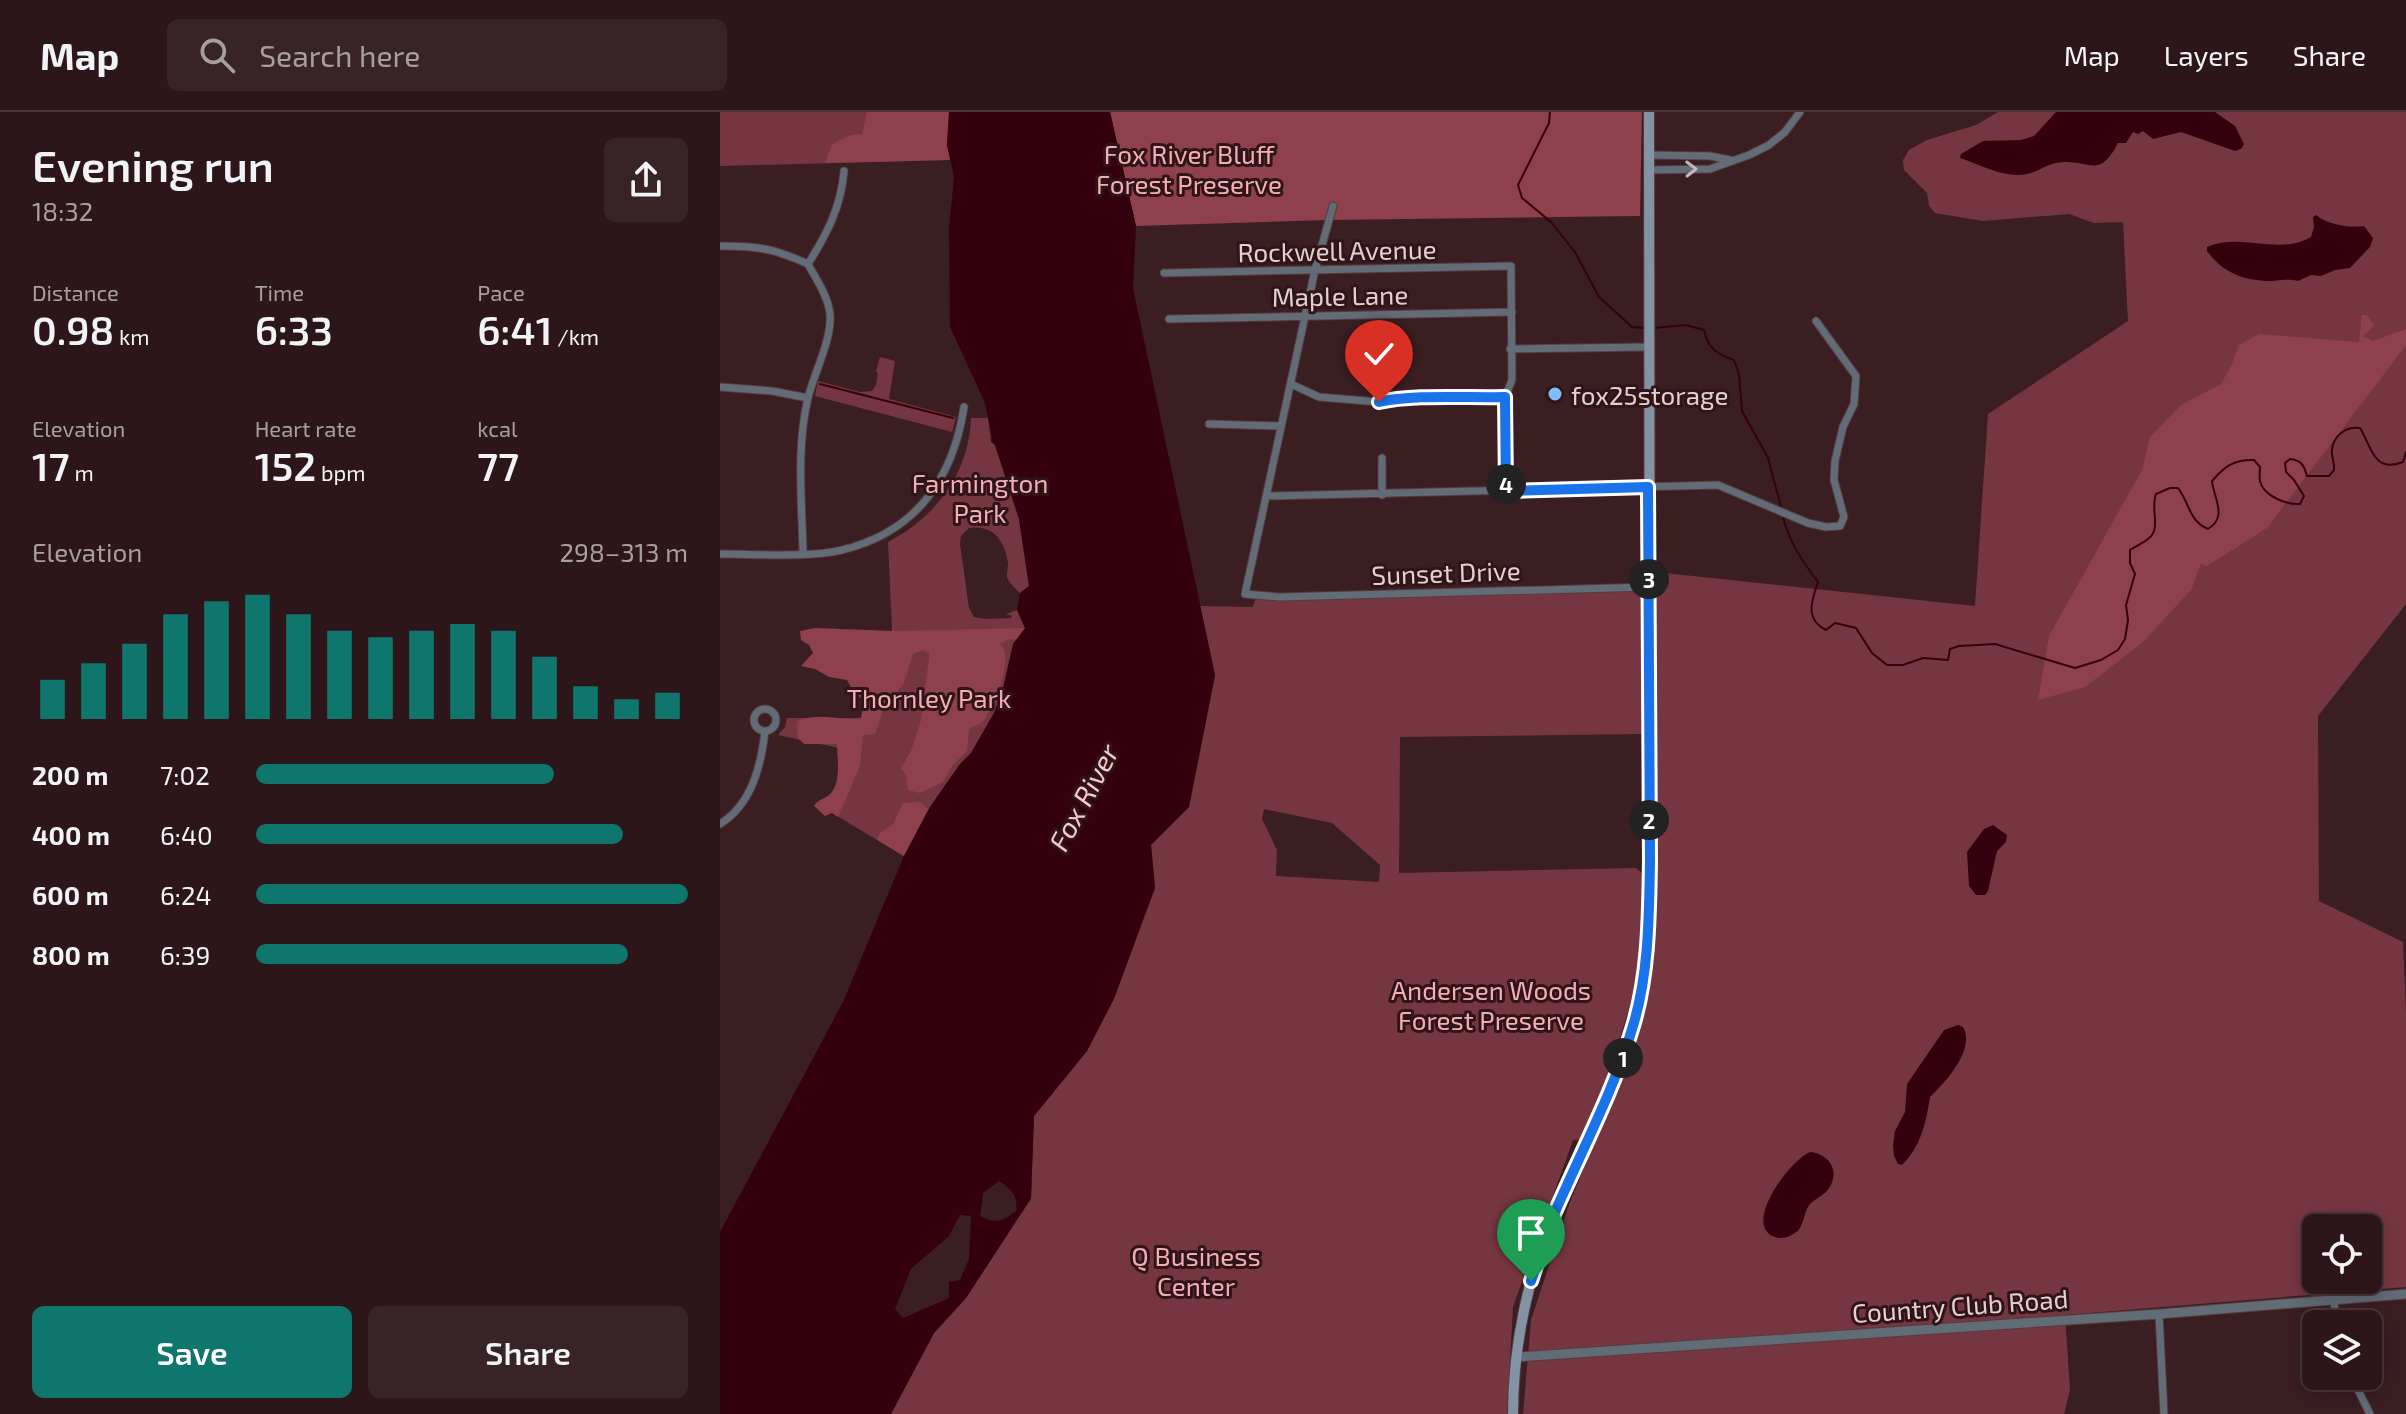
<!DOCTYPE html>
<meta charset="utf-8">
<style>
body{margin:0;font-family:"Exo 2",sans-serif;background:#382327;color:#f1f3f6;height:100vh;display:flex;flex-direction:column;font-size:30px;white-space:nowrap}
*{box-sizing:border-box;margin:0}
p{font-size:26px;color:#a69fa2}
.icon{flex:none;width:44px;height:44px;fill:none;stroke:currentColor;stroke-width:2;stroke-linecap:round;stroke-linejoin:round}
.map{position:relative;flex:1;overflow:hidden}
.drawer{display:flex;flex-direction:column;background:#2c161a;width:720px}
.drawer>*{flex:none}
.fabs{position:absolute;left:1582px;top:1102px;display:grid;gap:16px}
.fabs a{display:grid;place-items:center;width:80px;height:80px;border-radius:12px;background:#2c161a;box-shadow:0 4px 20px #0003,0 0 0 2px #483539;font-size:40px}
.pin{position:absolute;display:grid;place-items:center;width:68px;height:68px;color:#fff;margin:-82px -34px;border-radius:50% 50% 50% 0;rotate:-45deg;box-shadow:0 0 8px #0007}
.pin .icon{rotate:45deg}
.km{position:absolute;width:40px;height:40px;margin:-20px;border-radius:50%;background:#222;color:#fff;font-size:22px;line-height:40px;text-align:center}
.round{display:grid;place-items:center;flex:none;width:84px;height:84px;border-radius:12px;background:#382327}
.head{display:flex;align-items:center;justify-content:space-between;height:136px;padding:0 32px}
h1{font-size:44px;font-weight:600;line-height:60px}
.metrics{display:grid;grid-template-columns:repeat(3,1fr);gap:12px;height:136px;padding:8px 32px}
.metrics div{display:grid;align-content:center}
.metrics b{font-size:40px;font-weight:600}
.metrics small{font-size:22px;font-weight:400}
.metrics p{font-size:22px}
.chart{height:224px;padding:16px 32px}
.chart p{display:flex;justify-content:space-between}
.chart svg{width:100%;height:144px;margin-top:8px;stroke:#0f766e;stroke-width:6}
.primary-button{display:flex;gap:16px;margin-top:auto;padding:16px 32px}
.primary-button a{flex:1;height:92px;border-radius:12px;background:#0f766e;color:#fff;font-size:32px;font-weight:600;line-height:92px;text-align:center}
.primary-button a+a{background:#382327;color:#f1f3f6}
ul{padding:0 32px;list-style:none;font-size:26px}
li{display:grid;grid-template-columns:128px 96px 1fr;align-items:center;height:60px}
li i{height:20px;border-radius:10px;background:#0f766e}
header{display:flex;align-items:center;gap:48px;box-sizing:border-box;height:112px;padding:0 40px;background:#2c161a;border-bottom:2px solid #483539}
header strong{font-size:38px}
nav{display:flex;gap:44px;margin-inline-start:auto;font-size:28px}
.search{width:560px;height:72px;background:#382327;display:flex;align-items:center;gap:20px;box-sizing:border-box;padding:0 28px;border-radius:12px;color:#a69fa2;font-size:30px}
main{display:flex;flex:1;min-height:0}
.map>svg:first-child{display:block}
.green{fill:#763641;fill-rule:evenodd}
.forest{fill:#8f404d}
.water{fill:#35000d;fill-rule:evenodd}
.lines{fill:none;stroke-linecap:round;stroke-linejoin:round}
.stream{stroke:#35000d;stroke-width:2}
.minor-casing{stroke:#553a3e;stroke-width:9}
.tertiary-casing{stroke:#553a3e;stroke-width:11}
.secondary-casing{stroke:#553a3e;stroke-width:12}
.minor{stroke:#626c76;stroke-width:7}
.tertiary{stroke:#626c76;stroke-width:9}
.secondary{stroke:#8393a3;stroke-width:10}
.oneway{stroke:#c3b6ba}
.route-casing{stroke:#fff;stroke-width:16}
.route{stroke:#1a73e8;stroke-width:10}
.poi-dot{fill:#7dbef9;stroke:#2f1418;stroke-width:3}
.labels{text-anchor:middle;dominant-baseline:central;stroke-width:6;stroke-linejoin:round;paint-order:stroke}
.park-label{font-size:26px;fill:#f3adb5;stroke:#2f1418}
.street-label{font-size:26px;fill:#e3cfd1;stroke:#2f1418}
.poi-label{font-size:26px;fill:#e3cfd1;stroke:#2f1418;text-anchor:start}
.water-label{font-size:28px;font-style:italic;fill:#f8c8cd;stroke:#2f1418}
</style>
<header>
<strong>Map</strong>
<div class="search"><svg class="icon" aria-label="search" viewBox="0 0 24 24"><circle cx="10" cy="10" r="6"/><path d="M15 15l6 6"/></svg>Search here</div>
<nav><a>Map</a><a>Layers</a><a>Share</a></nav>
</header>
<main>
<section class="drawer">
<div class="head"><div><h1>Evening run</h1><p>18:32</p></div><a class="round"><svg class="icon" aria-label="share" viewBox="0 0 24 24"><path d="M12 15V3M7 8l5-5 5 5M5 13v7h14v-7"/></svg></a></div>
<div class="metrics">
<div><p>Distance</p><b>0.98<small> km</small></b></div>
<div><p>Time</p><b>6:33</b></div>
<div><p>Pace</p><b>6:41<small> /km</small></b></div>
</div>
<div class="metrics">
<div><p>Elevation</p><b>17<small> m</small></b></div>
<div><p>Heart rate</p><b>152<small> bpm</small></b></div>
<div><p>kcal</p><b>77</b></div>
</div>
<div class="chart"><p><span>Elevation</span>298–313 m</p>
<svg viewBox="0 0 160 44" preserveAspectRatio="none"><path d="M5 44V32M15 44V27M25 44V21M35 44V12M45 44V8M55 44V6M65 44V12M75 44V17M85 44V19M95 44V17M105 44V15M115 44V17M125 44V25M135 44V34M145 44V38M155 44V36"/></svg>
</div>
<ul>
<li><b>200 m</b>7:02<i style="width:69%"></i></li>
<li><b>400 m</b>6:40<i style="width:85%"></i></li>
<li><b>600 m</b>6:24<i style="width:100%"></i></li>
<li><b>800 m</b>6:39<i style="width:86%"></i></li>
</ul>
<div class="primary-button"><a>Save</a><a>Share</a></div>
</section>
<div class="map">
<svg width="1686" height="1302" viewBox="0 0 1686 1302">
<rect width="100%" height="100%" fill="#3a1e22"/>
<path class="green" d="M0,0H229L227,33L230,48L0,54Z
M1278,0H1686V492L1598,604L1599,789L1683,830L1686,900V1175L1345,1203L1350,1278L1344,1302H803L811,1208L850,1090L901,966L918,911L930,857L936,771L935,460L1255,494L1268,302L1408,209L1403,110L1374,111L1349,102L1263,109L1215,101L1209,94L1207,81L1184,58L1183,48L1189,38L1207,28L1256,13ZM1596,1116H1648V1168H1596Z
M160,245L175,249L169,287L236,305L232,320L95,284L98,269L140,280L152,279L156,273L158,262L156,259Z
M251,306H268L271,330L275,333L299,407L309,474L300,481C295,476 289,471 287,465C287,461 288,455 288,451C285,428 272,412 249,416L241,424L240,432L249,496L254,505L266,507L291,506L292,504L286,502L297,498L305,516L274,601L251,641L240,652L210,695L184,744L112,701L133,639L58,623L65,615L67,606H145L172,519L168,430C216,405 249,361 251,306Z
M914,479L923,486L925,622L680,625L679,761L916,756L923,762L918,857L911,890L888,965L862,1027L853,1028L793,1195L787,1302H171L214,1221L246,1186L311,1087L314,1004L367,939L435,776L431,733L469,695L495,563L480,494L533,495L536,486ZM544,697L612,711L660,753L659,770L556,764L557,738L542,707Z"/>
<path class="forest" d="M147,0H229L227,33L230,48L105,51L112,32L131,23L142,22Z
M390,0H922L920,104L608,108L416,114Z
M1642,203H1647L1654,214L1643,224L1653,229L1686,217V233L1547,416L1487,454L1481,452L1471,478L1422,531L1365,575L1318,588L1329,524L1422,358L1430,325L1461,293L1501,272L1512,252L1519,233L1539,222L1639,230Z
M95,516L175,519L305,516L297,527L287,528L280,532C295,546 275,591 265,607C261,613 255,613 249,617L247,639L232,654L223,670L200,681L188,678L186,663L181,656L191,639L201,608L209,546V541L203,538L193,542L184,571L164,596L155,622L143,623L140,654L118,705L112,701L105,704L94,694C98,687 103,688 109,683C122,672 117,647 117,632H84L78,626L77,611L79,608C105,600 120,610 141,606L144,589L133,579L127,568L109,565L95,557L81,554L93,541L89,533L81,528L80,519Z
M200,690L208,697L184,744L157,728L160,721L173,712L183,691Z"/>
<path class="water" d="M229,0H390L416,114L413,176L495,563L469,695L431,733L435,776L394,887L367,939L314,1004L311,1086L246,1186L214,1221L171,1302H0V1120L123,890L184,744L210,695L240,652L251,641L274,601L283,576L293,532L305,516L297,498L300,481L309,474L299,407L275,333L271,329L272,325L265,291L230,215L229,116L234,65L227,33ZM279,1069C292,1078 298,1083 296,1099C282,1110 276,1112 260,1104L263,1081ZM240,1103L251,1104L249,1147L240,1168L229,1170V1186L183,1206L175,1197L191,1157L229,1124Z
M1336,0H1495L1515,14L1524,32L1521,37L1515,39L1461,20L1433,27L1423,19L1418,22L1413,20L1406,31H1398C1378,70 1368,45 1336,51C1326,53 1317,60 1307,62C1285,67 1259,52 1240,46L1241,42L1263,29L1301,28L1314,24Z
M1596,103C1608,113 1629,116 1644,114L1653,126L1650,135L1630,156L1615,158L1601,164L1591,163L1578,169C1568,167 1563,168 1553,169C1525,169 1504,162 1487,139V135C1521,120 1559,144 1591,125L1594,115L1593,105Z
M1273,713L1287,723L1286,730L1277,739L1268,779L1265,783H1256L1249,774L1247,740L1264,717Z
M1238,913L1243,915C1256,937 1225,971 1210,985C1206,1011 1201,1034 1182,1053L1178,1052L1174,1044L1173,1034L1175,1019L1185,1000L1187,972L1224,918Z
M1090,1040C1111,1042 1122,1062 1106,1080C1102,1084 1095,1087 1091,1091C1080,1103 1088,1118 1067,1125C1061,1127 1054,1126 1049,1122C1028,1104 1071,1048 1090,1040Z"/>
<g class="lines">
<path class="stream" d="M830,0L829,11L798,73L802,86L831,110L855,140L879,185L912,215L924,216
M934,216L966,213L984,218C988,236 996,242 1014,248L1019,262L1022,299L1048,346L1061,395
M100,272L233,306
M1063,405C1069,430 1083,450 1098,470C1091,490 1085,507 1106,518L1115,511L1136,516L1152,541L1167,553H1183L1203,546L1228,548L1230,537L1239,534L1275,532L1355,556L1381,548L1398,538L1405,527L1408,508L1406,493L1415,462L1410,451V438C1416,434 1423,431 1428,427C1442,417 1430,398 1436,382L1450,376H1458C1470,392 1469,409 1488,417C1508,405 1494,387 1492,369C1504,355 1514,347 1534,348L1540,355C1540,359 1539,364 1540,369C1543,384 1567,393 1580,392L1584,384L1574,368L1566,360L1565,351L1570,347C1581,348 1584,353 1587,364H1609L1614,358C1615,351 1611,345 1612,338C1613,324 1626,314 1640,316C1651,333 1653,362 1683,350L1686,340"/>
<defs>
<path id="minor" d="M929,43L990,44L1010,48
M929,58L990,57L1029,43L1049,33L1065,20L1080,0
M613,94L595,158L525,482L559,485L929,475
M0,134C37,134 53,136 88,152
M88,152C107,122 121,95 124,59
M444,161L791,154L792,268L785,285L786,379
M449,207L792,200
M790,237L928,235
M571,272L599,285L659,290L679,285H785
M0,275L52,279L88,286
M489,312L560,314
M662,346V383
M546,384L998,373L1088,411L1106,415L1120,414L1124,405L1114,368L1115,349L1123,315L1134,292L1136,264L1096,209
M83,441C82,390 76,336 88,286C94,261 112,228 110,202C108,184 96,167 88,152
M0,442C34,442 91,446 122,438C196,420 233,367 244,295
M34 608a11 11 0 1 1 22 0a11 11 0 1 1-22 0Z
M0,712C32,692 41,654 45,619
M1614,1188L1616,1212
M1439,1202L1444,1302
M1631,1264L1650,1302"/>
<path id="tertiary" d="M797,1245L1439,1202L1686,1182"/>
<path id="secondary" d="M793,1302C793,1234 808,1163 835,1100C862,1038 894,979 913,914C929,861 929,804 930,750L929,0"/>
</defs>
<use href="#minor" class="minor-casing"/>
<use href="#tertiary" class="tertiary-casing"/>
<use href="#secondary" class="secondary-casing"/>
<use href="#minor" class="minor"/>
<use href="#tertiary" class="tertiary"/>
<use href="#secondary" class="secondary"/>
</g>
<defs><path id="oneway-chevron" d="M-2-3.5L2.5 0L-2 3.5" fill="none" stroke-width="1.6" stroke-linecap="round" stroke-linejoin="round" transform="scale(2)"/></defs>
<use class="oneway" href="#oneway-chevron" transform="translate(971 57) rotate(-1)"/>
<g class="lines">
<defs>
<path id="route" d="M659,290C693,282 747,286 785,285L786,379L928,375L930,750C929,804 929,861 913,914C894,978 862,1038 835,1100C826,1122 819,1146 811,1169"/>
</defs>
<use href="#route" class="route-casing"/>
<use href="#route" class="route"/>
</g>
<circle class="poi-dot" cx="835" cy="282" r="8"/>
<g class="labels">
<g class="park-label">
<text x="469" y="41">Fox River Bluff<tspan x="469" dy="30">Forest Preserve</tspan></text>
<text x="260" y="370">Farmington<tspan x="260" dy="30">Park</tspan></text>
<text x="209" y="585">Thornley Park</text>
<text x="771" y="877">Andersen Woods<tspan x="771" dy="30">Forest Preserve</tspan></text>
<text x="476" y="1143">Q Business<tspan x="476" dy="30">Center</tspan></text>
</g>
<g class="street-label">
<text transform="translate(617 138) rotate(-1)">Rockwell Avenue</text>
<text transform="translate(620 183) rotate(-1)">Maple Lane</text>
<text transform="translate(726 460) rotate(-2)">Sunset Drive</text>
<text transform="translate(1240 1193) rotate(-4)">Country Club Road</text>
</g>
<g class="poi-label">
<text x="851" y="282">fox25storage</text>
</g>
<g class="water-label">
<text transform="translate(363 685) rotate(-62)">Fox River</text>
</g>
</g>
</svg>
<div class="fabs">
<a><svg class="icon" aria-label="locate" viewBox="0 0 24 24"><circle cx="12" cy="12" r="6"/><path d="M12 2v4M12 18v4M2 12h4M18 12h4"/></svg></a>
<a><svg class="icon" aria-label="layers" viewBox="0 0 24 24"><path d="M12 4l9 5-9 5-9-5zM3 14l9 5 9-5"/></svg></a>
</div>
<div class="pin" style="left:811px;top:1169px;background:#1e9e55"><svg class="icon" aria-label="arrive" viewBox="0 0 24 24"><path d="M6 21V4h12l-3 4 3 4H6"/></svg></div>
<div class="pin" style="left:659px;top:290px;background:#d93025"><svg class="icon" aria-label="check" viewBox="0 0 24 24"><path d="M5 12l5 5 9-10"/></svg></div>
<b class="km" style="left:903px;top:946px">1</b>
<b class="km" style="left:929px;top:708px">2</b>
<b class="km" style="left:929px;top:467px">3</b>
<b class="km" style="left:786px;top:372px">4</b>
</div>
</main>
